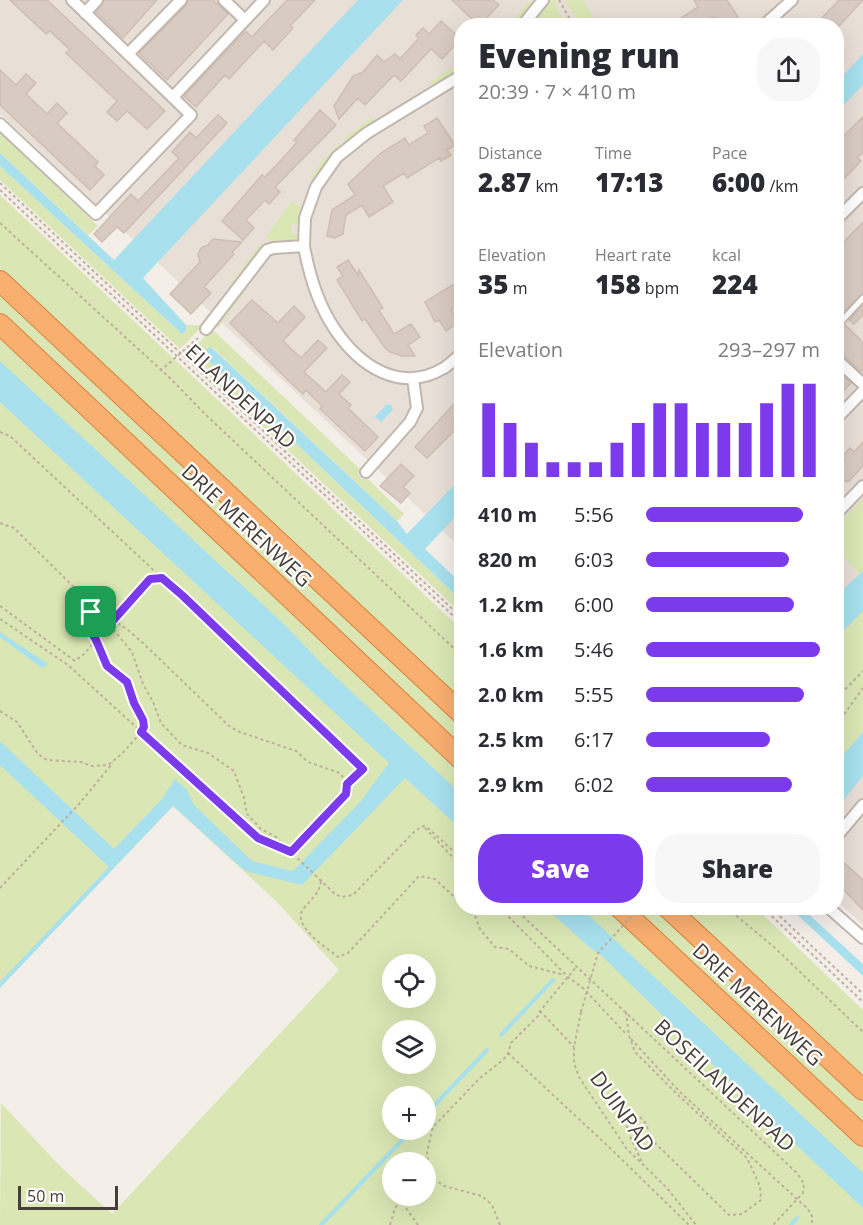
<!DOCTYPE html>
<meta charset="utf-8">
<style>
body{margin:0;font-family:"Open Sans",sans-serif;background:#f7f7f7;color:#2b2b33;height:100vh;display:flex;flex-direction:column;font-size:22px;white-space:nowrap}
*{box-sizing:border-box;margin:0}
p{font-size:20px;color:#7c7c81}
.icon{flex:none;width:33px;height:33px;fill:none;stroke:currentColor;stroke-width:2;stroke-linecap:round;stroke-linejoin:round}
.map{position:relative;flex:1;overflow:hidden}
.side{position:absolute;left:454px;top:18px;width:390px;height:897px;display:flex;flex-direction:column;background:#fff;border-radius:24px;box-shadow:0 6px 24px #0002}
.side>*{flex:none}
.buttons{position:absolute;left:382px;top:954px;display:grid;gap:12px}
.buttons a{display:grid;place-items:center;width:54px;height:54px;border-radius:50%;background:#fff;box-shadow:0 6px 24px #0002;font-size:30px}
.scale{position:absolute;left:18px;bottom:15px;width:100px;box-sizing:border-box;padding-left:6px;border:3px solid #473e38;border-top:0;font-size:16px;line-height:21px;white-space:nowrap;color:#473e38;-webkit-text-stroke:4px #fff;paint-order:stroke}
.pin{position:absolute;display:grid;place-items:center;width:51px;height:51px;color:#fff;margin:-26px;border-radius:12px;box-shadow:0 3px 9px #0006}
.round{display:grid;place-items:center;flex:none;width:63px;height:63px;border-radius:24px;background:#f7f7f7}
.headline{display:flex;align-items:center;justify-content:space-between;height:102px;padding:0 24px}
h1{font-size:33px;font-weight:800;line-height:45px}
.metrics{display:grid;grid-template-columns:repeat(3,1fr);gap:9px;height:102px;padding:6px 24px}
.metrics div{display:grid;align-content:center}
.metrics b{font-size:26px;font-weight:800}
.metrics small{font-size:16px;font-weight:400}
.metrics p{font-size:16px}
.chart{height:168px;padding:12px 24px}
.chart p{display:flex;justify-content:space-between}
.chart svg{width:100%;height:108px;margin-top:6px;stroke:#7c3aed;stroke-width:6}
.action{display:flex;gap:12px;margin-top:auto;padding:12px 24px}
.action a{flex:1;height:69px;border-radius:24px;background:#7c3aed;color:#fff;font-size:24px;font-weight:800;line-height:69px;text-align:center}
.action a+a{background:#f7f7f7;color:#2b2b33}
ul{padding:0 24px;list-style:none;font-size:20px}
li{display:grid;grid-template-columns:96px 72px 1fr;align-items:center;height:45px}
li i{height:15px;border-radius:8px;background:#7c3aed}
.map>svg:first-child{display:block}
.residential{fill:#e8dfd7}
.green{fill:#dae7b4;fill-rule:evenodd}
.water{fill:#a8e0ee}
.lines{fill:none;stroke-linecap:round;stroke-linejoin:round}
.stream{stroke:#a8e0ee;stroke-width:4}
.building{fill:#d8cbc2;stroke:#d0beb2;stroke-width:1.5}
.lane-casing{stroke:#c2b7af;stroke-width:8}
.street-casing{stroke:#c2b7af;stroke-width:14}
.highway-casing{stroke:#d8813f;stroke-width:22}
.path{stroke:#c1ad9e;stroke-width:2;stroke-dasharray:3 3;stroke-linecap:butt}
.lane{stroke:#fff;stroke-width:5}
.street{stroke:#fff;stroke-width:10}
.highway{stroke:#f9af6f;stroke-width:20}
.path-bridge{stroke:#c1ad9e;stroke-width:2;stroke-dasharray:3 3;stroke-linecap:butt}
.route-casing{stroke:#fff;stroke-width:12}
.route{stroke:#7c3aed;stroke-width:8}
.labels{text-anchor:middle;dominant-baseline:central;stroke-width:4.5;stroke-linejoin:round;paint-order:stroke}
.street-label{font-size:21px;fill:#473e38;stroke:#fff}
</style>
<div class="map">
<svg width="863" height="1225" viewBox="0 0 863 1225">
<rect width="100%" height="100%" fill="#f4eee9"/>
<path class="residential" d="M0,0H863V925L837,901V26H462V549L0,114Z"/>
<path class="green" d="M551,0H555L558,12L567,21L553,20L544,25L528,26Z
M565,0H583L599,25C584,26 570,14 565,0Z
M529,1L534,4L514,25L508,26Z
M462,61V68L432,87L430,82Z
M372,117L376,122L347,143L344,138Z
M0,133L98,226L88,235L0,153Z
M337,145L340,149L315,181L310,178L320,164Z
M0,166L182,334L186,331V325H200L209,313L212,316L180,349L0,180Z
M0,195L462,630V701L0,270Z
M292,201L304,210L300,224H292L291,233L299,235L298,241L273,244L266,236Z
M260,244L264,246L232,288L229,286Z
M243,288L246,290L218,328L216,325Z
M0,291L462,726V749L0,317Z
M212,329L361,470L358,474L362,479H368L404,514L397,521L212,347L205,357L462,601V614L187,355Z
M0,335L462,771V908H608L863,1147V1225H0L1,1103L60,1166L112,1214L339,970L276,901L173,806L0,986ZM393,964H426V998H393ZM393,1030H426V1064H393ZM393,1096H426V1130H393ZM393,1162H426V1196H393Z
M863,499V571L860,574L837,551V526Z
M863,611V732L837,762V637Z
M632,908H655L863,1103V1123Z
M683,908H756L863,1010V1075Z"/>
<path class="water" d="M358,0H403L143,278L186,325V331L182,334L0,166V153L114,260Z
M863,54V85L837,112V82Z
M211,347L397,521L407,534L462,477V510L425,549L462,584V601L205,357V350Z
M0,361L286,626L323,665L462,795V830L405,778L302,885L245,871L173,806L0,988V982L109,867L0,765V741L114,849L162,799L175,779L187,790L194,805L252,861L293,871L360,802L389,763L0,402Z
M387,404L391,405L393,410L381,422L375,417Z
M863,571V611L837,637V595Z
M0,632L48,664L42,668L0,637Z
M863,732V776L837,808V762Z
M546,908H581L863,1173V1208L758,1109L602,956L589,947Z
M790,908H802L863,964V976Z"/>
<g class="lines">
<path class="stream" d="M501,1035L553,980
M426,1114L487,1050
M321,1225L412,1130
M791,1225L797,1218"/>
</g>
<path class="building" d="M10,0H47L165,111L147,129L127,111L117,121L107,112L117,101L66,53L70,50L50,31L46,34Z
M104,0H157L123,38L96,12Z
M188,0H213L228,14L167,80L139,53L186,5Z
M287,0H315L290,26L293,28L273,50L264,41L229,79L225,75L196,107L184,96L246,31L252,37Z
M452,0H493L499,5L479,26Z
M694,0H727L738,17L727,25L723,19L712,17L699,26H669L698,7Z
M839,0H863L839,26H814Z
M441,21L461,39L442,59L431,49L401,81L394,75L365,105L358,98L339,119L334,106L353,76L363,72L377,55L384,62L395,54L400,59L419,38L416,35L423,28L429,34Z
M0,70L16,85L26,74L36,83L26,94L47,114L57,103L67,113L57,123L98,162L95,166L104,175L90,190L0,105Z
M320,110L336,125L275,187L280,192L269,204L265,200L246,220L254,228L243,240L222,221L262,175L265,177L284,157L297,142L294,140Z
M218,115L227,123L124,233L117,227L102,242L94,234L131,194L138,201L179,158L172,152L190,132L196,138Z
M863,117V153L857,157L861,161L845,178L837,170V142Z
M437,118L455,145L447,150L451,155L441,161L439,158L407,178L404,173L383,186L393,202L369,217L362,205L346,215L343,234L335,238L327,236L332,210L355,195L348,184L381,153L405,138L409,145L428,133L424,126Z
M863,222V293L842,313L837,308V249Z
M213,239L242,242L232,252L234,254L204,287L211,293L191,314L170,294L200,262L198,254L201,248L208,245Z
M348,260L358,275L359,270L383,308L379,310L394,334L411,324L420,337L408,345L415,356H402L390,352L385,348L365,319L362,321L337,280L343,276L337,267Z
M462,279V302L451,309L459,322L446,331L439,320L435,322L425,302Z
M252,300L278,323L294,306L305,317L283,341L301,358L318,340L327,348L304,372L326,392L342,375L350,382L339,394L351,405L348,408L378,437L365,451L320,409L322,406L306,390L303,394L292,384L230,323Z
M863,305V315L854,324L849,320Z
M845,325L863,342V370L861,372L842,354L837,353V333Z
M837,370L851,383L837,398Z
M462,395V436L455,430L427,458L415,447Z
M863,442V466L848,482L837,477V470L845,461L841,457L850,448L854,452Z
M401,464L414,476L403,487L410,493L401,503L380,486Z
M843,862L863,880V910L837,883V869Z"/>
<g class="lines">
<defs>
<path id="lane" d="M837,326L863,298"/>
<path id="street" d="M224,0L245,20
M85,13L97,0
M522,26L543,0
M763,26L792,0
M128,54L181,0
M173,97L264,0
M0,124L96,214L191,115L72,0
M837,219L863,193
M304,246C309,274 318,304 334,328C359,366 400,394 444,368C450,364 456,358 462,353
M206,329L267,250L274,248L304,246L305,218L316,187L337,157L367,133L462,75
M837,360L863,384
M837,418L863,391
M366,472L410,422L417,408L413,379
M837,513L863,486
M837,836L863,805
M829,908L863,938"/>
<path id="highway" d="M0,281L462,714
M0,324L462,760
M620,908L863,1136
M668,908L863,1090"/>
</defs>
<use href="#lane" class="lane-casing"/>
<use href="#street" class="street-casing"/>
<use href="#highway" class="highway-casing"/>
<path class="path" d="M559,0L574,26
M551,26L557,22L573,26
M0,183L462,618
M0,190L462,624
M0,223L169,377L206,415L462,656
M160,371L198,338
M0,432L10,436L162,578
M0,523L14,528L94,607L128,630L144,644L228,725L237,731L296,751L308,762L340,773L347,784L346,794L291,852
M0,606L75,661L84,654L150,579L162,578L172,586L363,769L347,784L289,851
M0,619L68,665L258,838L291,852L335,894L342,897L353,895L415,831L423,826L428,828L462,859
M837,698L863,671
M0,711L17,722L38,754L47,760L81,762L92,766L108,765L122,754L141,732L144,727L143,720L132,698L127,683L107,666L97,640L90,630L86,618L91,612H96L104,618L132,652L143,684L153,702L161,723L182,745L208,753L234,771L244,798L247,814L261,829L276,837L285,848
M837,724L863,688
M425,828L462,867
M321,881C319,894 312,898 304,908C290,925 326,947 338,957L348,953L419,876L435,879L462,904
M0,888L79,804L113,763
M466,908L475,916L480,929L495,947L509,949L529,966L564,975
M500,908L568,977L583,988L627,1035
M514,908L797,1173L804,1184L803,1193L773,1225
M727,908L774,947L863,1032
M763,908L863,1002
M771,908L863,994
M540,1011L574,1047
M581,1012L574,1047V1063L579,1077L626,1148L667,1188L696,1225
M626,1012L629,1036L635,1052L679,1096L747,1158L760,1186L761,1200L742,1214L729,1215L653,1141L644,1120L634,1114L627,1121V1130L642,1162
M631,1039L680,1092L808,1209L813,1218L811,1225
M508,1053L610,1148L689,1225
M406,1196V1208L418,1225
M390,1225L395,1208L405,1196
M500,1225L492,1205L482,1196L444,1186L429,1176L427,1152L433,1127L480,1078L503,1060L508,1053L511,1043L538,1016L540,1011L577,966"/>
<use href="#lane" class="lane"/>
<use href="#street" class="street"/>
<use href="#highway" class="highway"/>
<path class="path-bridge" d="M581,1012L598,953L639,908"/>
</g>
<g class="lines">
<defs>
<path id="route" d="M162,578L183,596L363,769L347,784L346,794L291,852L258,838L141,732L144,727L143,720L134,703L127,682L107,666L96,640L90,630L86,618L91,612H96L109,625L150,579Z"/>
</defs>
<use href="#route" class="route-casing"/>
<use href="#route" class="route"/>
</g>
<g class="labels">
<g class="street-label">
<text transform="translate(241 396) rotate(43)">EILANDENPAD</text>
<text transform="translate(247 525) rotate(43)">DRIE MERENWEG</text>
<text transform="translate(758 1004) rotate(43)">DRIE MERENWEG</text>
<text transform="translate(725 1085) rotate(43)">BOSEILANDENPAD</text>
<text transform="translate(623 1111) rotate(54)">DUINPAD</text>
</g>
</g>
</svg>
<div class="buttons">
<a><svg class="icon" aria-label="locate" viewBox="0 0 24 24"><circle cx="12" cy="12" r="6"/><path d="M12 2v4M12 18v4M2 12h4M18 12h4"/></svg></a>
<a><svg class="icon" aria-label="layers" viewBox="0 0 24 24"><path d="M12 4l9 5-9 5-9-5zM3 14l9 5 9-5"/></svg></a>
<a>+</a>
<a>−</a>
</div>
<div class="scale">50 m</div>
<div class="pin" style="left:91px;top:612px;background:#1e9e55"><svg class="icon" aria-label="arrive" viewBox="0 0 24 24"><path d="M6 21V4h12l-3 4 3 4H6"/></svg></div>
<section class="side">
<div class="headline"><div><h1>Evening run</h1><p>20:39 · 7 × 410 m</p></div><a class="round"><svg class="icon" aria-label="share" viewBox="0 0 24 24"><path d="M12 15V3M7 8l5-5 5 5M5 13v7h14v-7"/></svg></a></div>
<div class="metrics">
<div><p>Distance</p><b>2.87<small> km</small></b></div>
<div><p>Time</p><b>17:13</b></div>
<div><p>Pace</p><b>6:00<small> /km</small></b></div>
</div>
<div class="metrics">
<div><p>Elevation</p><b>35<small> m</small></b></div>
<div><p>Heart rate</p><b>158<small> bpm</small></b></div>
<div><p>kcal</p><b>224</b></div>
</div>
<div class="chart"><p><span>Elevation</span>293–297 m</p>
<svg viewBox="0 0 160 44" preserveAspectRatio="none"><path d="M5 44V14M15 44V22M25 44V30M35 44V38M45 44V38M55 44V38M65 44V30M75 44V22M85 44V14M95 44V14M105 44V22M115 44V22M125 44V22M135 44V14M145 44V6M155 44V6"/></svg>
</div>
<ul>
<li><b>410 m</b>5:56<i style="width:90%"></i></li>
<li><b>820 m</b>6:03<i style="width:82%"></i></li>
<li><b>1.2 km</b>6:00<i style="width:85%"></i></li>
<li><b>1.6 km</b>5:46<i style="width:100%"></i></li>
<li><b>2.0 km</b>5:55<i style="width:91%"></i></li>
<li><b>2.5 km</b>6:17<i style="width:71%"></i></li>
<li><b>2.9 km</b>6:02<i style="width:84%"></i></li>
</ul>
<div class="action"><a>Save</a><a>Share</a></div>
</section>
</div>
